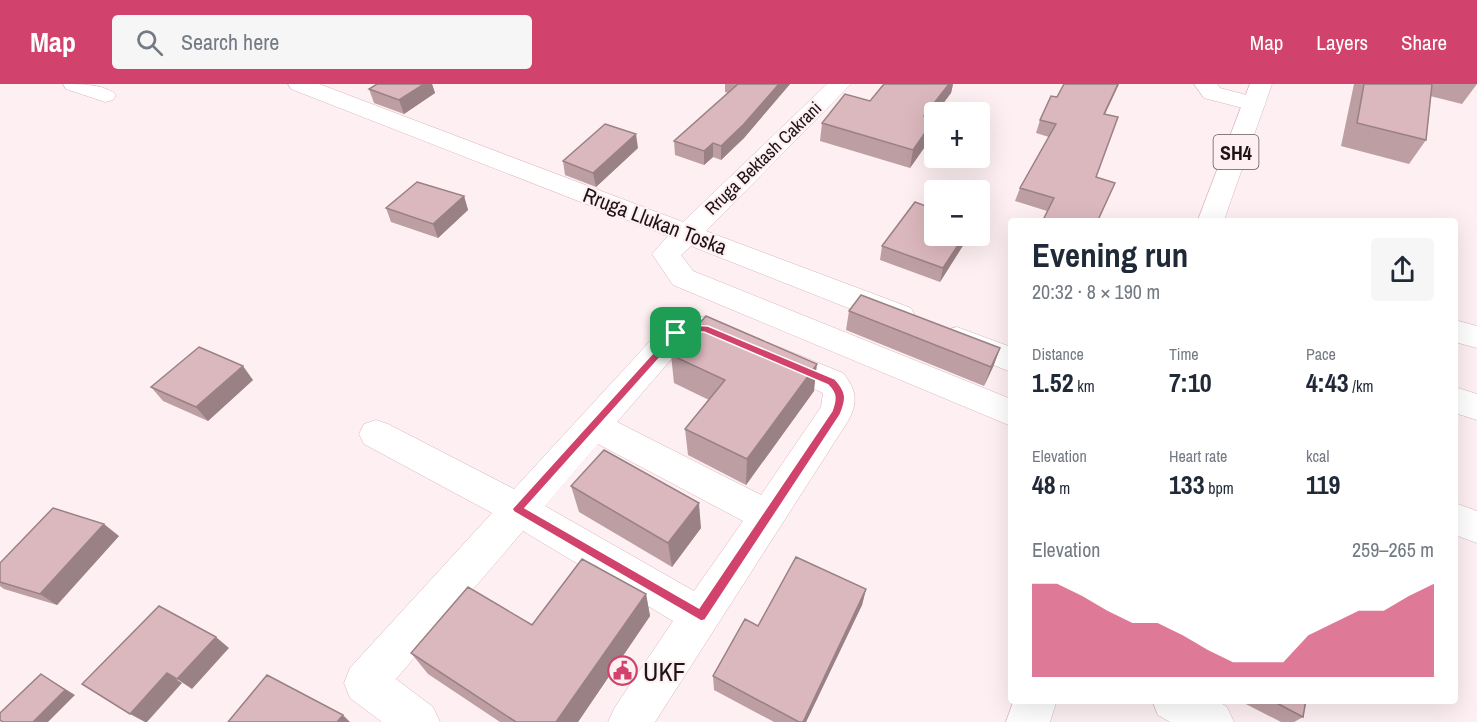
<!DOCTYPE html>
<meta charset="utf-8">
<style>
body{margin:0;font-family:"Archivo Narrow",sans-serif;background:#f6f6f7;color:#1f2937;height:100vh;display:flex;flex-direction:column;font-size:22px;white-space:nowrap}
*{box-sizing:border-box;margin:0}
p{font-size:20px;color:#747a83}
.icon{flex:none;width:33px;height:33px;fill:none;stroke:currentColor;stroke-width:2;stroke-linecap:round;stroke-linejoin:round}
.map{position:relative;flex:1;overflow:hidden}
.details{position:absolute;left:1008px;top:134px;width:450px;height:486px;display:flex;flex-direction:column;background:#fff;border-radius:6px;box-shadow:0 6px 24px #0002}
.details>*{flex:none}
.buttons{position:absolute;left:924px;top:18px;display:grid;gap:12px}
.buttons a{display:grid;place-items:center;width:66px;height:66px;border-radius:6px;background:#fff;box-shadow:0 6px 24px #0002;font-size:30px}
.pin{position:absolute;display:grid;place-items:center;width:51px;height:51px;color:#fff;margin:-26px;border-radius:12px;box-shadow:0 3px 9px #0006}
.round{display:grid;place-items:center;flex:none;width:63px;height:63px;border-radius:6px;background:#f6f6f7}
.head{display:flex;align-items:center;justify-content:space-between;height:102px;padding:0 24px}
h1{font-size:33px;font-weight:800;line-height:45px}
.stats{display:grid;grid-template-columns:repeat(3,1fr);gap:9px;height:102px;padding:6px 24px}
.stats div{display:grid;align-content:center}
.stats b{font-size:26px;font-weight:800}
.stats small{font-size:16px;font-weight:400}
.stats p{font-size:16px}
.chart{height:168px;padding:12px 24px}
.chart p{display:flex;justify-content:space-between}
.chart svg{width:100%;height:108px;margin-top:6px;fill:#d1436c;opacity:.7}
header{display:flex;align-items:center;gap:36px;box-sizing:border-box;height:84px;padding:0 30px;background:#d1436c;color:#fff}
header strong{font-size:28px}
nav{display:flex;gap:33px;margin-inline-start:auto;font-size:21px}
.search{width:420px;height:54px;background:#f6f6f7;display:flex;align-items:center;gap:15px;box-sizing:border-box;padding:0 21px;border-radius:6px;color:#747a83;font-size:22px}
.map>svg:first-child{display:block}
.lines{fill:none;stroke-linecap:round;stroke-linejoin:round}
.minor-casing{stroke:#d9b6bc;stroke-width:1}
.major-casing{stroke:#d9b6bc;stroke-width:1}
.minor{fill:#fff;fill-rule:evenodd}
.major{fill:#fff;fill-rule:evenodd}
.wall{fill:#bc9ea3}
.shaded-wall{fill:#998185}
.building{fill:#dbb8be;stroke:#998185;stroke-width:1.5}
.route{fill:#d1436c;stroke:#fff;stroke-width:1.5;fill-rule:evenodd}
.labels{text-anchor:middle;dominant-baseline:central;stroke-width:4.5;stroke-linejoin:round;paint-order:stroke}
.far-street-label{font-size:18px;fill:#1f1316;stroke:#fef0f2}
.shield{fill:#fef0f2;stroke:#625558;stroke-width:1.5}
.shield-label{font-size:20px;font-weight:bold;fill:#1f1316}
.street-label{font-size:21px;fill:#1f1316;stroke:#fef0f2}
.near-poi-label{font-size:26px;fill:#1f1316;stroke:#fef0f2;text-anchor:start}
</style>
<header>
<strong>Map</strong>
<div class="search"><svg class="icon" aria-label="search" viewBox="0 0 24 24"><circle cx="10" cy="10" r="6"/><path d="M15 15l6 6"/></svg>Search here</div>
<nav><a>Map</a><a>Layers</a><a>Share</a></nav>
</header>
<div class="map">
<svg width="1477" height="638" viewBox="0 0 1477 638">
<rect width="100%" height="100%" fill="#fef0f2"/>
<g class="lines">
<defs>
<path id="minor" d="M63,0C79,0 106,0 116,11L113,16L105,18L66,5Z
M288,0H319L683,138L827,0H851L706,147L911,224L915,232L911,240L900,243L889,240L691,162L681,171L693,187L1011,315V342L673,201L652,170L668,152L291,5Z
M1194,0H1217L1220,4L1262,15L1266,20L1262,25L1254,27L1204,14Z
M705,233L843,289C857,306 858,319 848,337L655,638H608L615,623L673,537L523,447L396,595L433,623L440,638H382L350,614L344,599L350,584L492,429L364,360L359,350L364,340L376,336L388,340L514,405L665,241L687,234ZM702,255L823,309L821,323L761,411L617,338L687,257ZM598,360L743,437L694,507L545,422Z
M1455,236L1477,242V264L1455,258Z
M957,243L1011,263V288L946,262L942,254L946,246Z
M1455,303L1477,310V336L1455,329Z
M1455,419L1477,427V459L1455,451Z
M1152,616H1216L1227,623L1234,638H1170L1158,631Z"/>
<path id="major" d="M1250,0H1272L1224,136H1198Z
M1014,616H1057L1050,638H1006Z"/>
</defs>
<use href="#minor" class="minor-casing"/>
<use href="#major" class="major-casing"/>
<use href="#minor" class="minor"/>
<use href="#major" class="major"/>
</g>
<path class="wall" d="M377,0H432L435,9L404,30L374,19L369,5Z
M725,0H790L744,54L721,76L713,73L704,81L675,71L674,57L728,9L725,8Z
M884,0H953L951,9L934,28V32L932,35L934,36L931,54L910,84L820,57L822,39L870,17Z
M1119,0L1047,127L1015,117L1020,104L1049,53L1036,49L1040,36Z
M1354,0H1477L1462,20L1430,12L1426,56L1409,80L1341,62Z
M638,64L596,103L565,91L563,77Z
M464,112L468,126L438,154L391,138L386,124Z
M934,152H969L940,198L880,176L882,162Z
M849,227L1000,264L993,283L984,302L846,246Z
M671,271L814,307L746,401L688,371L685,345L709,316L674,299Z
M253,296L208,337L163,317L151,303Z
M571,402L701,444L672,483L579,428Z
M119,452L57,521L4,505L0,502V479Z
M866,505L862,521L806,638H774L714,606L713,592L758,542Z
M646,510L650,532L578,638H500L428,590L411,569L532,541Z
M1238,616H1306L1303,633L1294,638H1281Z"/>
<path class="shaded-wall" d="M424,0H432L435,9L404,30L399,16Z
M779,0H790L744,54L721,76V62Z
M948,0H953L951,9L937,28H934V32L921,50L924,32Z
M1118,0H1119L1099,43L1104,30Z
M934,36L931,54L910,84L913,66Z
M636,50L638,64L596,103L593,89Z
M713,59V73L704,81V67Z
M464,112L468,126L438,154L433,140Z
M964,152H969L940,198L943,184Z
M1000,264L993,283L984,302L991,283Z
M817,280L814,307L746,401L747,375Z
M243,282L253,296L208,337L196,323Z
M699,419L701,444L672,483L668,459Z
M104,440L119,452L57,521L40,510Z
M866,505L862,521L806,638H803Z
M646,510L650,532L578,638H556Z
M216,553L229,564L192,605L177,595Z
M167,589L182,599L147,638H145L130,630Z
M41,590L75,611L48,638H33Z
M343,631L350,638H337Z"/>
<path class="building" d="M377,0H424L399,16L369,5Z
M738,0H779L744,40L721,62L713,59L704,67L674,57Z
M884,0H949L924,32L934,36L913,66L822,39L845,10L870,17Z
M1064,0H1118L1104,30L1118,33L1096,93L1115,99L1098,136H1043L1054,114L1020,104L1056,40L1040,36L1051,12L1057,13Z
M1364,0H1432L1426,56L1357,39Z
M605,40L636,50L593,89L563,77Z
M417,98L464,112L433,140L386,124Z
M915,118L934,125V152H964L943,184L882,162Z
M861,211L1000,264L991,283L849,227Z
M706,232L817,280L747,375L685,345L725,296L671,271Z
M199,263L243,282L196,323L151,303Z
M604,366L699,419L668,459L571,402Z
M53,424L104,440L40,510L0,498V479Z
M796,473L866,505L803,638H799L713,592L745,535L758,542Z
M582,475L646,510L556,638H516L411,569L468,503L532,541Z
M159,522L216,553L177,595L167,589L130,630L82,600Z
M41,590L65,606L33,638H3L0,636V629Z
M267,591L343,631L337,638H228Z
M1271,616H1306L1303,633Z"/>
<path class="route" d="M687,241L708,242L835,295C847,308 847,315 840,331L705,536L701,537L514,428L512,425L673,247ZM688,248H704L828,301C837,310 836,315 832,327L699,524L525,424L679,252Z"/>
<defs>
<symbol id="civic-ring" viewBox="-11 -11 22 22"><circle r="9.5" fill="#fef0f2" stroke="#d1436c" stroke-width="1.5"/><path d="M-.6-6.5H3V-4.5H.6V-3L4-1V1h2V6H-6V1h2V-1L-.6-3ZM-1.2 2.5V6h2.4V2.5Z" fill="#d1436c"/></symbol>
</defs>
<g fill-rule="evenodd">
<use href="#civic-ring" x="606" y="570" width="33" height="33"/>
</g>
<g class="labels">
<g class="far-street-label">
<text transform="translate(763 74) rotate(-44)">Rruga Bektash Cakrani</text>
</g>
<rect class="shield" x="1213.5" y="51" width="45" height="34" rx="4.5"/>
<g class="shield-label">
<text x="1236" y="68">SH4</text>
</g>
<g class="street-label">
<text transform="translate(655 137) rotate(21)">Rruga Llukan Toska</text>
</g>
<g class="near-poi-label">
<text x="643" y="587">UKF</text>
</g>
</g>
</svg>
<div class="buttons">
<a>+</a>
<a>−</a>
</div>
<div class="pin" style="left:676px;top:249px;background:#1e9e55"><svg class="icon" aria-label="arrive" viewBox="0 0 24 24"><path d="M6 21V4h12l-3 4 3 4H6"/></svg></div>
<section class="details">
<div class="head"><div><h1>Evening run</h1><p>20:32 · 8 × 190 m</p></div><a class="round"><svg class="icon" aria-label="share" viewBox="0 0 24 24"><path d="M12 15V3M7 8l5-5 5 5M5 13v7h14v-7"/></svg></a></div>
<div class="stats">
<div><p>Distance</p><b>1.52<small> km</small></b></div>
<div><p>Time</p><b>7:10</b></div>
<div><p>Pace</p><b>4:43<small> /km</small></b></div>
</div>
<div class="stats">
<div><p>Elevation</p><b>48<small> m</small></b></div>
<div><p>Heart rate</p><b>133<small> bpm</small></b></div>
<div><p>kcal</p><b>119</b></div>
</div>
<div class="chart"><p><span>Elevation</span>259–265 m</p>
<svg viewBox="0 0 160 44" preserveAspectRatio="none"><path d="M0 44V6L10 6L20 11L30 17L40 22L50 22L60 27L70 33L80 38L90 38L100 38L110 27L120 22L130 17L140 17L150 11L160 6V44z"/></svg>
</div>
</section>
</div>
